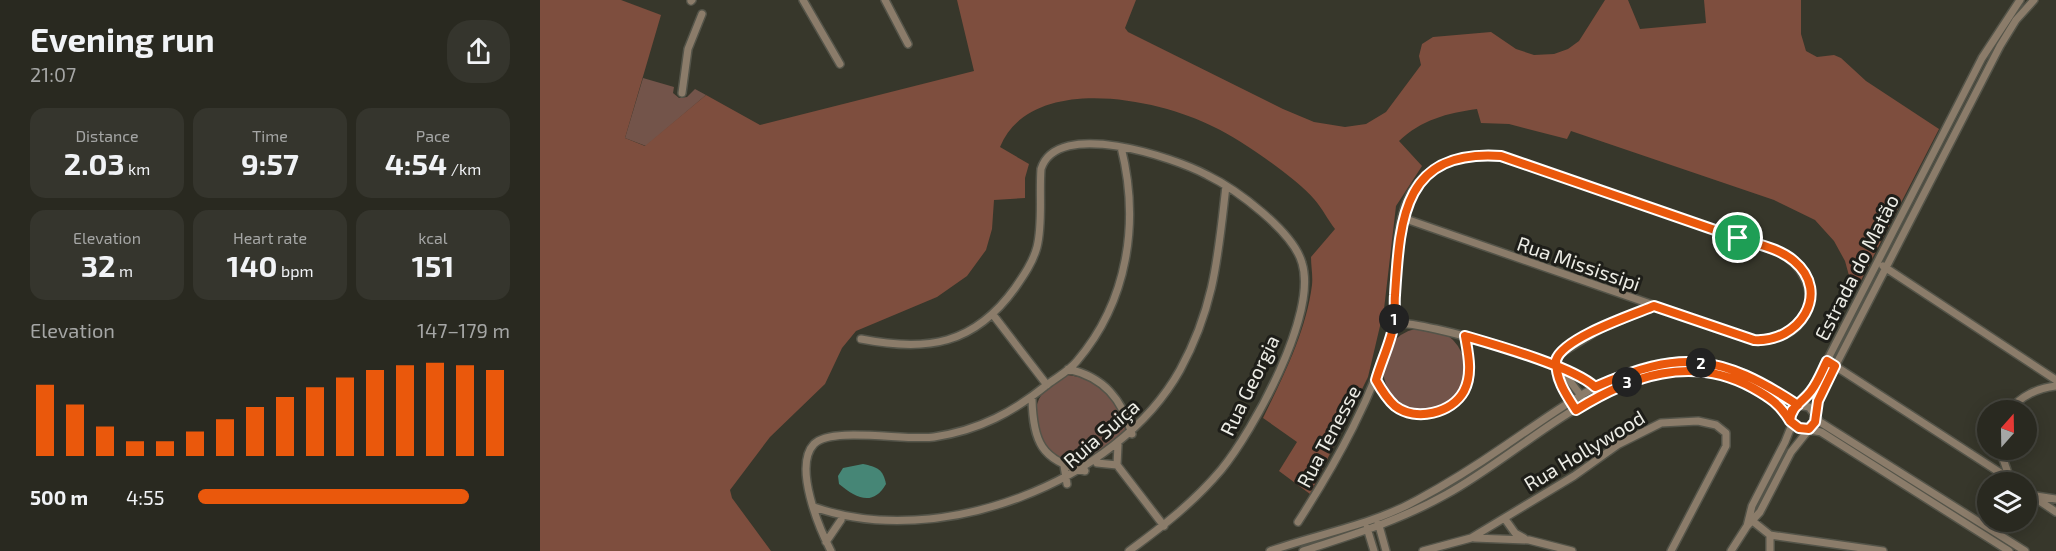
<!DOCTYPE html>
<meta charset="utf-8">
<style>
body{margin:0;font-family:"Exo 2",sans-serif;background:#35352d;color:#f1f3f6;height:100vh;display:flex;flex-direction:column;font-size:22px;white-space:nowrap}
*{box-sizing:border-box;margin:0}
p{font-size:20px;color:#a5a6a5}
.icon{flex:none;width:33px;height:33px;fill:none;stroke:currentColor;stroke-width:2;stroke-linecap:round;stroke-linejoin:round}
.map{position:relative;flex:1;overflow:hidden}
.side{display:flex;flex-direction:column;background:#292920;width:540px}
.side>*{flex:none}
.needle{width:39px;rotate:20deg}
.fabs{position:absolute;left:1437px;top:400px;display:grid;gap:12px}
.fabs a{display:grid;place-items:center;width:60px;height:60px;border-radius:50%;background:#292920;box-shadow:0 3px 15px #0003,0 0 0 2px #45453e;font-size:30px}
.pin{position:absolute;display:grid;place-items:center;width:51px;height:51px;color:#fff;margin:-26px;border:3px solid #fff;border-radius:50%;box-shadow:0 2px 6px #0007}
.km{position:absolute;width:30px;height:30px;margin:-15px;border-radius:50%;background:#222;color:#fff;font-size:16px;line-height:30px;text-align:center}
.round{display:grid;place-items:center;flex:none;width:63px;height:63px;border-radius:24px;background:#35352d}
.summary{display:flex;align-items:center;justify-content:space-between;height:102px;padding:0 30px}
h1{font-size:33px;font-weight:700;line-height:45px}
.metrics{display:grid;grid-template-columns:repeat(3,1fr);gap:9px;height:102px;padding:6px 30px}
.metrics div{display:grid;align-content:center;border-radius:15px;background:#35352d;text-align:center}
.metrics b{font-size:30px;font-weight:700}
.metrics small{font-size:16px;font-weight:400}
.metrics p{font-size:16px}
.chart{height:168px;padding:12px 30px}
.chart p{display:flex;justify-content:space-between}
.chart svg{width:100%;height:108px;margin-top:6px;stroke:#ea580c;stroke-width:6}
ul{padding:0 30px;list-style:none;font-size:20px}
li{display:grid;grid-template-columns:96px 72px 1fr;align-items:center;height:45px}
li i{height:15px;border-radius:8px;background:#ea580c}
main{display:flex;flex:1;min-height:0}
.map>svg:first-child{display:block}
.green{fill:#73544a}
.forest{fill:#7e4e3e}
.water{fill:#468676}
.lines{fill:none;stroke-linecap:round;stroke-linejoin:round}
.minor-casing{stroke:#545449;stroke-width:10}
.minor{stroke:#8b7c6a;stroke-width:7}
.route-casing{stroke:#fff;stroke-width:12}
.route{stroke:#ea580c;stroke-width:8}
.labels{text-anchor:middle;dominant-baseline:central;stroke-width:6;stroke-linejoin:round;paint-order:stroke}
.street-label{font-size:20px;fill:#edede6;stroke:#1e1e19}
</style>
<main>
<section class="side">
<div class="summary"><div><h1>Evening run</h1><p>21:07</p></div><a class="round"><svg class="icon" aria-label="share" viewBox="0 0 24 24"><path d="M12 15V3M7 8l5-5 5 5M5 13v7h14v-7"/></svg></a></div>
<div class="metrics">
<div><p>Distance</p><b>2.03<small> km</small></b></div>
<div><p>Time</p><b>9:57</b></div>
<div><p>Pace</p><b>4:54<small> /km</small></b></div>
</div>
<div class="metrics">
<div><p>Elevation</p><b>32<small> m</small></b></div>
<div><p>Heart rate</p><b>140<small> bpm</small></b></div>
<div><p>kcal</p><b>151</b></div>
</div>
<div class="chart"><p><span>Elevation</span>147–179 m</p>
<svg viewBox="0 0 160 44" preserveAspectRatio="none"><path d="M5 44V15M15 44V23M25 44V32M35 44V38M45 44V38M55 44V34M65 44V29M75 44V24M85 44V20M95 44V16M105 44V12M115 44V9M125 44V7M135 44V6M145 44V7M155 44V9"/></svg>
</div>
<ul>
<li><b>500 m</b>4:55<i style="width:87%"></i></li>
</ul>
</section>
<div class="map">
<svg width="1516" height="551" viewBox="0 0 1516 551">
<rect width="100%" height="100%" fill="#37372b"/>
<path class="green" d="M103,78L134,87L133,93L139,98L147,97L155,89L166,95L106,146L85,138Z
M843 369a41 41 0 1 1 82 0a41 41 0 1 1-82 0Z
M527,375C555,377 585,401 585,431L545,465C514,465 485,431 499,399C504,389 518,381 527,375Z"/>
<path class="forest" d="M0,0H81L121,15L85,138L105,146L166,95L220,125L434,71L417,0H596L585,28L588,32L743,109L774,122L805,127L826,124L846,112L881,65L879,56L882,44L893,37L951,32L976,49L994,55L1014,54L1028,49L1039,41L1065,0H1088L1100,29L1166,23L1164,0H1261V34L1266,51L1277,57L1294,55L1301,58L1326,81L1399,129L1314,294L1305,261L1294,241L1275,220L1234,200L1031,131L1027,139L969,124L941,123L937,109C907,113 881,120 859,141L882,166L856,206L844,309L828,377L770,494L739,471L757,442L723,418C743,377 766,332 772,285C773,276 771,266 771,257L795,229C788,220 782,208 774,199C756,178 700,139 674,127C617,98 491,73 460,147L489,164L485,178V198L454,200L452,229L446,250L427,276L397,297L316,331L302,348L285,384L230,437L190,490L192,498L231,551H0Z"/>
<path class="water" d="M323,464C337,467 343,469 346,484C333,507 316,498 299,484L298,476L303,468Z"/>
<g class="lines">
<defs>
<path id="minor" d="M263,0L300,64
M345,0L368,44
M151,1L152,0
M142,93L148,49L162,14
M1343,266L1516,380
M454,316L507,385
M854,323C886,321 1041,366 1057,390
M321,339C387,352 434,345 475,288C484,275 493,262 497,247C503,223 499,195 501,169C517,118 633,157 667,175C696,189 753,231 762,263C778,314 713,431 681,470C654,502 622,527 589,551
M1292,364L1476,483
M1020,368L1042,397
M528,369C564,377 582,399 592,434
M836,380C841,389 847,399 855,406C876,422 912,413 924,391C933,374 929,353 925,336
M492,399C493,441 501,461 545,471
M1032,405L1017,378L1018,355L1060,329L1114,306
M1470,411C1479,396 1499,388 1516,386
M1460,450L1469,476
M557,463L577,465
M577,465L624,526
M577,465L578,445
M524,466L527,484
M1486,492L1516,512
M1496,496L1516,499
M274,507C398,551 577,483 640,370C675,306 678,255 686,186
M965,519L975,533L984,538
M1210,519L1230,535
M758,522C798,460 833,396 854,325C856,317 854,307 855,298C857,264 854,216 875,187C896,159 928,154 961,156L1239,252C1290,281 1273,344 1214,340L863,218
M838,522L846,551
M1207,526L1220,512L1251,452L1275,422L1274,412L1283,390L1460,46L1476,20L1494,0
M827,528L834,551
M934,538L989,540L1032,551
M286,542L301,520
M291,551C279,528 253,466 274,444C291,426 366,441 394,437C440,430 473,412 508,384C517,377 529,371 537,361C588,301 600,222 581,147
M730,551C778,534 832,525 877,500C907,484 937,465 966,445C1030,402 1103,342 1186,367C1212,375 1235,390 1258,405L1269,407L1280,422L1485,551
M763,551C812,535 861,520 907,494C984,452 1070,360 1165,371C1185,374 1229,390 1242,407C1248,415 1249,424 1259,428C1265,431 1274,430 1281,432L1469,551
M883,551L931,538L1034,476L1079,444L1121,423L1158,421L1176,425L1186,433V446L1131,551
M1191,551L1207,526L1212,506L1245,442L1251,427L1252,410L1274,386L1442,58L1480,0
M1230,551V535L1343,551"/>
</defs>
<use href="#minor" class="minor-casing"/>
<use href="#minor" class="minor"/>
</g>
<g class="lines">
<defs>
<path id="route" d="M1198,238L961,156C863,149 860,218 855,295C854,304 856,314 854,323C852,339 841,362 836,380C841,389 847,399 855,406C876,422 912,413 924,391C933,374 928,353 925,336C956,345 1034,367 1055,387C1141,349 1180,354 1258,405L1252,410L1250,421L1259,428L1269,429L1275,422L1278,401L1295,366L1287,361C1282,371 1278,382 1271,391C1263,402 1251,406 1250,421C1240,404 1229,397 1213,388C1152,354 1090,376 1036,410C1025,393 1016,380 1016,360C1023,338 1092,315 1114,306L1214,340C1259,343 1292,293 1254,261C1239,248 1216,244 1198,238"/>
</defs>
<use href="#route" class="route-casing"/>
<use href="#route" class="route"/>
</g>
<g class="labels">
<g class="street-label">
<text transform="translate(1039 263) rotate(19)">Rua Mississipi</text>
<text transform="translate(1316 267) rotate(-63)">Estrada do Matão</text>
<text transform="translate(709 385) rotate(-64)">Rua Georgia</text>
<text transform="translate(561 433) rotate(-41)">Ruia Suiça</text>
<text transform="translate(788 436) rotate(-62)">Rua Tenesse</text>
<text transform="translate(1044 450) rotate(-31)">Rua Hollywood</text>
</g>
</g>
</svg>
<div class="fabs">
<a><svg class="needle" viewBox="-14 -14 28 28"><path d="M0-13l5 13h-10z" fill="#e53935"/><path d="M0 13l5-13h-10z" fill="#a5a6a5"/></svg></a>
<a><svg class="icon" aria-label="layers" viewBox="0 0 24 24"><path d="M12 4l9 5-9 5-9-5zM3 14l9 5 9-5"/></svg></a>
</div>
<div class="pin" style="left:1198px;top:238px;background:#1e9e55"><svg class="icon" aria-label="arrive" viewBox="0 0 24 24"><path d="M6 21V4h12l-3 4 3 4H6"/></svg></div>
<b class="km" style="left:854px;top:319px">1</b>
<b class="km" style="left:1161px;top:363px">2</b>
<b class="km" style="left:1087px;top:382px">3</b>
</div>
</main>
